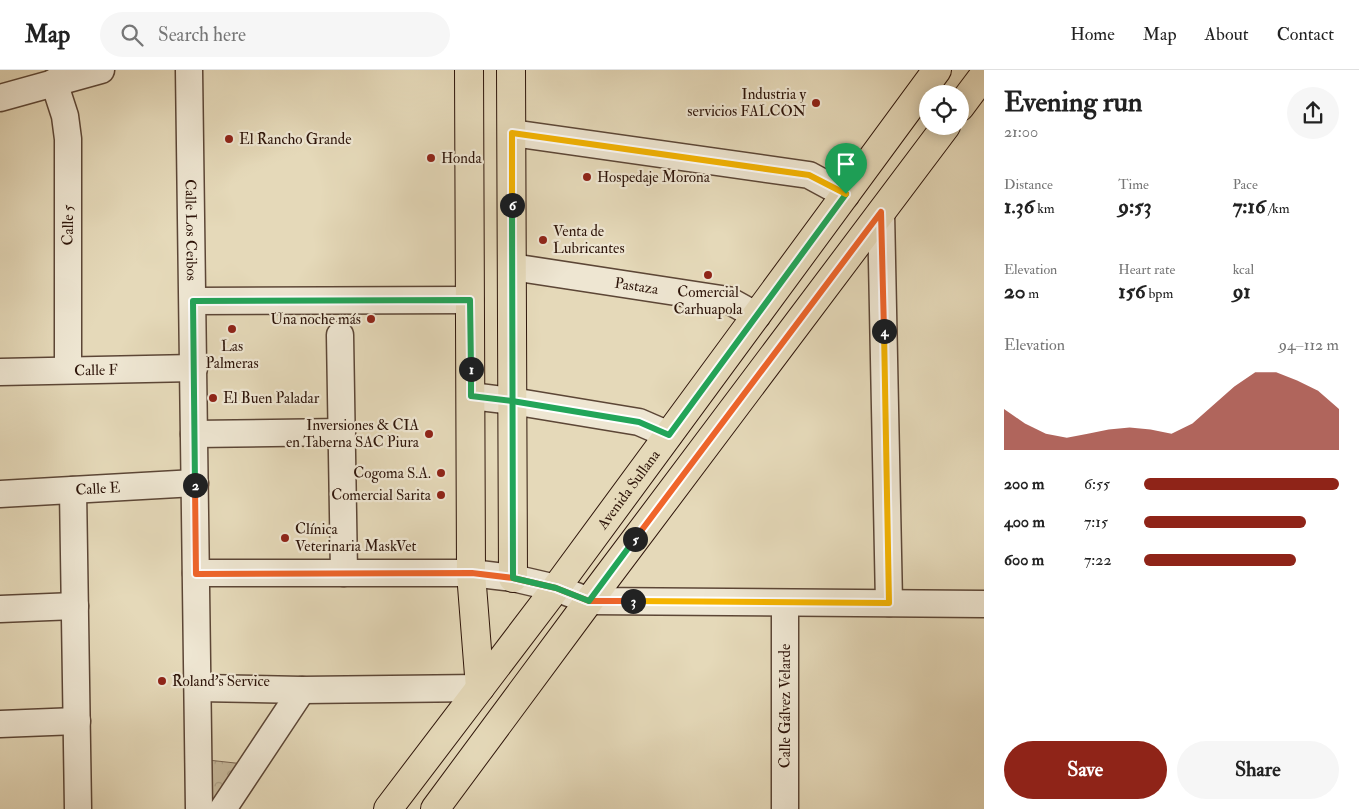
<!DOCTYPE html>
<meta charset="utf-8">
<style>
body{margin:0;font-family:"IM FELL Double Pica",serif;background:#f6f6f6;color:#222;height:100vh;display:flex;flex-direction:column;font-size:19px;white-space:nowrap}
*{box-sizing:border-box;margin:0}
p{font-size:16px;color:#767676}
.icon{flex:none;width:28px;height:28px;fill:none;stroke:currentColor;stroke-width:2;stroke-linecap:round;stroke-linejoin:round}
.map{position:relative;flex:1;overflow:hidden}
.sheet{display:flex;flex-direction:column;background:#fff;width:375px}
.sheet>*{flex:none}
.tools{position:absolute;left:919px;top:15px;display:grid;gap:10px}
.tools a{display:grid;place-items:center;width:50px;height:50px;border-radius:50%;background:#fff;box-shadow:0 2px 12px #0003;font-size:25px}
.pin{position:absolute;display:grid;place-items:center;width:42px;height:42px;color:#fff;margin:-51px -21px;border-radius:50% 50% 50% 0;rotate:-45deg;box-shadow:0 0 5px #0007}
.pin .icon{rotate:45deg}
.km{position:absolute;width:25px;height:25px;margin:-12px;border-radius:50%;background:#222;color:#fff;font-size:14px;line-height:25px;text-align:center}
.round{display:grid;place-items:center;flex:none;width:52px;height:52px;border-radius:26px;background:#f6f6f6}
.overview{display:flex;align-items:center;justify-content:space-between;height:85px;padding:0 20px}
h1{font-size:28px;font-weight:700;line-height:38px}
.figures{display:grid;grid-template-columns:repeat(3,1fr);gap:8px;height:85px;padding:5px 20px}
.figures div{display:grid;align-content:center}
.figures b{font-size:21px;font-weight:700}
.figures small{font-size:14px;font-weight:400}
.figures p{font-size:14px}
.chart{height:140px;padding:10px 20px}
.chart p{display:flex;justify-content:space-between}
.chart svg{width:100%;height:90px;margin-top:5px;fill:#8f2418;opacity:.7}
.primary-button{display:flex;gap:10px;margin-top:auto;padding:10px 20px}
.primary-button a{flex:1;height:58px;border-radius:30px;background:#8f2418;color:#fff;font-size:20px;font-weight:700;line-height:58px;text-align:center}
.primary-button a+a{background:#f6f6f6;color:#222}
ul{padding:0 20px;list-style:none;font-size:16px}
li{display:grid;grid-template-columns:80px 60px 1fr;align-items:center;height:38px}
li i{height:12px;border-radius:6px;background:#8f2418}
header{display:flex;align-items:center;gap:30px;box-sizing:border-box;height:70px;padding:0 25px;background:#fff;border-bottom:1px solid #e0e0e0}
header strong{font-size:24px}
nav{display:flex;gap:28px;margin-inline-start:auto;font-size:18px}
.search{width:350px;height:45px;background:#f6f6f6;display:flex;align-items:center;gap:12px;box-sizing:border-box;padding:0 18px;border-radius:28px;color:#767676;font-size:19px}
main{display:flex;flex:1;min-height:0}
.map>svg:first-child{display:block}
.park{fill:url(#park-crowns);stroke:#7a6652}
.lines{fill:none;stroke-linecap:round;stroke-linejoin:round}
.minor-casing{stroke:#5c4636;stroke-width:29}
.major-casing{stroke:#2e150a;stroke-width:30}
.minor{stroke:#eee6d2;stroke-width:26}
.major{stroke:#e5d9b9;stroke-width:28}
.split-1-casing{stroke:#fff;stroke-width:10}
.split-2-casing{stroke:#fff;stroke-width:10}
.split-3-casing{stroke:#fff;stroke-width:10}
.split-4-casing{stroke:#fff;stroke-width:10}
.split-5-casing{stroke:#fff;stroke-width:10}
.split-6-casing{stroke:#fff;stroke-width:10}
.split-7-casing{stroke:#fff;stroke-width:10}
.split-1{stroke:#22a559;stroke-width:6}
.split-2{stroke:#22a559;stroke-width:6}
.split-3{stroke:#f0652b;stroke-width:6}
.split-4{stroke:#f5b400;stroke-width:6}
.split-5{stroke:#f0652b;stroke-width:6}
.split-6{stroke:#22a559;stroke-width:6}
.split-7{stroke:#f5b400;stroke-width:6}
.poi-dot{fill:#8f2418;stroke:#eee6d2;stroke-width:2}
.labels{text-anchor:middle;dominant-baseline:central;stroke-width:4.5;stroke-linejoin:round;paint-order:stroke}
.poi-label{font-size:15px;fill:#2e150a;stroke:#eee6d2;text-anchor:start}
.street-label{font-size:15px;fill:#2e150a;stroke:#eee6d2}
</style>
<header>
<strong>Map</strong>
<div class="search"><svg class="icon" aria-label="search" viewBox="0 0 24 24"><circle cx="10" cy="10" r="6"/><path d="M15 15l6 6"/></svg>Search here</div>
<nav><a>Home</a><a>Map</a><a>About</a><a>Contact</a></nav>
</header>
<main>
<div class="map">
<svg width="984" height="739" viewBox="0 0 984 739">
<defs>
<pattern id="park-crowns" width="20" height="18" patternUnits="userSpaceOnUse" patternTransform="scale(1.25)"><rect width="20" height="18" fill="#c6b89b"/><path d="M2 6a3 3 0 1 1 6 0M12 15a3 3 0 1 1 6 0" fill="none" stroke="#aa9d84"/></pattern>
</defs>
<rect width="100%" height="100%" fill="#e5d9b9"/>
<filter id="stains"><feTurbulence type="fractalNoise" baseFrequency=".004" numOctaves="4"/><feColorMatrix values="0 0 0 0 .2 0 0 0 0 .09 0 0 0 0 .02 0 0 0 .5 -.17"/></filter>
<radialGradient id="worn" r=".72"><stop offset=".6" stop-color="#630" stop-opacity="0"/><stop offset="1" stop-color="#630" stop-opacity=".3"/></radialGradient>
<path class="park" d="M199,689L244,694L218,739H199Z"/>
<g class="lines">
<defs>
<g id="minor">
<path id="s1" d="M189,0L199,739"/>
<path d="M54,12L65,46L68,69V300"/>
<path d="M0,28L101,0"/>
<path d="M512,63L809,105L846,125"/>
<path d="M881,142L889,533"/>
<path id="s2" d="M512,197L728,230L757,246"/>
<path d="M193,231L470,230"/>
<path d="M340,265L344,503"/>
<path id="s3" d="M0,302L194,298"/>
<path d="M471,326L512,331L639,352L669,365"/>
<path d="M194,364L342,362"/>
<path d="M73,420L78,739"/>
<path id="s4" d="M0,424L195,413"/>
<path d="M196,503H471L513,508L556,518L589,531L984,534"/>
<path d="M0,539L75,536"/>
<path d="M198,618L302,620L480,618"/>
<path d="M0,654L77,651"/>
<path d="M223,739L302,620"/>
<path d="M785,739V533"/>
</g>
<g id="major">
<path d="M469,0L471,503L480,618"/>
<path d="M511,0L513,508"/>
<path d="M960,37L984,5"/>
<path id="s5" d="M388,739L556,518L937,0"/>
<path d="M435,739L589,531L946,56"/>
</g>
</defs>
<use href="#minor" class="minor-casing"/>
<use href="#major" class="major-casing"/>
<use href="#minor" class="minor"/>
<use href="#major" class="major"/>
</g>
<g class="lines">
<defs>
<path id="split-1" d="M471,299V326L512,331L639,352L669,365L846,124"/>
<path id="split-2" d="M195,415L193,231L470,230L471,299"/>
<path id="split-3" d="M195,415L196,504L472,503L513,508L556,518L589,531H633"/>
<path id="split-4" d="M633,531L889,533L884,261"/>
<path id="split-5" d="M635,469L881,142L884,261"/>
<path id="split-6" d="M512,135L513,508L556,518L589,531L635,469"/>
<path id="split-7" d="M512,135V63L809,105L846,124"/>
</defs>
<use href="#split-1" class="split-1-casing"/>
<use href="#split-2" class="split-2-casing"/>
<use href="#split-3" class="split-3-casing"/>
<use href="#split-4" class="split-4-casing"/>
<use href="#split-5" class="split-5-casing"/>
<use href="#split-6" class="split-6-casing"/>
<use href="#split-7" class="split-7-casing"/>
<use href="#split-1" class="split-1"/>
<use href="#split-2" class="split-2"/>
<use href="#split-3" class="split-3"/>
<use href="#split-4" class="split-4"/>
<use href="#split-5" class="split-5"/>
<use href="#split-6" class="split-6"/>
<use href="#split-7" class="split-7"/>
</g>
<g class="poi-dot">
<circle cx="816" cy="33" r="5"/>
<circle cx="229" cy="69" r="5"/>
<circle cx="431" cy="88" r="5"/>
<circle cx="587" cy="107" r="5"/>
<circle cx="543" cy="170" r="5"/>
<circle cx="708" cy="205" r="5"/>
<circle cx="371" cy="249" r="5"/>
<circle cx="232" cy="259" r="5"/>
<circle cx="213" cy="328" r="5"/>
<circle cx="429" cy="364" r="5"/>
<circle cx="441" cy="403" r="5"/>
<circle cx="441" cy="425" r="5"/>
<circle cx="285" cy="468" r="5"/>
<circle cx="162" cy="611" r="5"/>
</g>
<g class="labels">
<g class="poi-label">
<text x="806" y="24" text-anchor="end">Industria y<tspan x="806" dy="17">servicios FALCON</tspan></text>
<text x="239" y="69">El Rancho Grande</text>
<text x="441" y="88">Honda</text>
<text x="597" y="107">Hospedaje Morona</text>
<text x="553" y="161">Venta de<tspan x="553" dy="17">Lubricantes</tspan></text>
<text x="708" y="222" text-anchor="middle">Comercial<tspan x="708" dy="17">Carhuapola</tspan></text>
<text x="361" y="249" text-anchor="end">Una noche más</text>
<text x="232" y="276" text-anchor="middle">Las<tspan x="232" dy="17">Palmeras</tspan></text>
<text x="223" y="328">El Buen Paladar</text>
<text x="419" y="355" text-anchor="end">Inversiones &amp; CIA<tspan x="419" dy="17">en Taberna SAC Piura</tspan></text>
<text x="431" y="403" text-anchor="end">Cogoma S.A.</text>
<text x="431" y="425" text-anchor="end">Comercial Sarita</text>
<text x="295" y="459">Clínica<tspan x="295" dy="17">Veterinaria MaskVet</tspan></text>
<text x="172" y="611">Roland's Service</text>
</g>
<g class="street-label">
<text transform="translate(68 155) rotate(-90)">Calle 5</text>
<text stroke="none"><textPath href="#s1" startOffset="160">Calle Los Ceibos</textPath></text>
<text stroke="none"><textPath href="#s2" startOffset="126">Pastaza</textPath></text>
<text stroke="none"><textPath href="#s3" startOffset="96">Calle F</textPath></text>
<text stroke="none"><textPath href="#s4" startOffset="98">Calle E</textPath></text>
<text stroke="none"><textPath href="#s5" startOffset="400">Avenida Sullana</textPath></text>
<text transform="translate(785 636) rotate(-90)">Calle Gálvez Velarde</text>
</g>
</g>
<rect width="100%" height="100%" filter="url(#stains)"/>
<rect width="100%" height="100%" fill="url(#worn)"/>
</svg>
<div class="tools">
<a><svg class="icon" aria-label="locate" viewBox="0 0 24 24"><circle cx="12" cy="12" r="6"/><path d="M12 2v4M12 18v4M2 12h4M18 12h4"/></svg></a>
</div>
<div class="pin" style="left:846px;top:124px;background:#1e9e55"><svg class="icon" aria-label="arrive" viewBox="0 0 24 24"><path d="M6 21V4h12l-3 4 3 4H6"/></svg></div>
<b class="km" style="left:471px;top:299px">1</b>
<b class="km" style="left:195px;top:415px">2</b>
<b class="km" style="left:633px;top:531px">3</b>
<b class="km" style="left:884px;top:261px">4</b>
<b class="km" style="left:635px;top:469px">5</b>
<b class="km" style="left:512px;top:135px">6</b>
</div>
<section class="sheet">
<div class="overview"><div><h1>Evening run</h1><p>21:00</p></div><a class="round"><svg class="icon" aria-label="share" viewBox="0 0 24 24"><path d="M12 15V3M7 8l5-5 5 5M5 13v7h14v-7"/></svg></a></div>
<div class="figures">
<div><p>Distance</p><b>1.36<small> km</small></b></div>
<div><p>Time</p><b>9:53</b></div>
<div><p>Pace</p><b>7:16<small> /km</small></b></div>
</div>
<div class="figures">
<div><p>Elevation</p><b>20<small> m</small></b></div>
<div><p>Heart rate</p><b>156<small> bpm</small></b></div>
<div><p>kcal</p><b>91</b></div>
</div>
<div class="chart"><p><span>Elevation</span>94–112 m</p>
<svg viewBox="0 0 160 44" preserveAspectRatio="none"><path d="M0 44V24L10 31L20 36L30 38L40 36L50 34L60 33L70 34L80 36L90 31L100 22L110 13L120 6L130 6L140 10L150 15L160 24V44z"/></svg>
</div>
<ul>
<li><b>200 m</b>6:55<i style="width:100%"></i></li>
<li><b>400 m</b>7:15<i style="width:83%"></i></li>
<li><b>600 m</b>7:22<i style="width:78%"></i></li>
</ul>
<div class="primary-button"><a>Save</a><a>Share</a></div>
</section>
</main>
